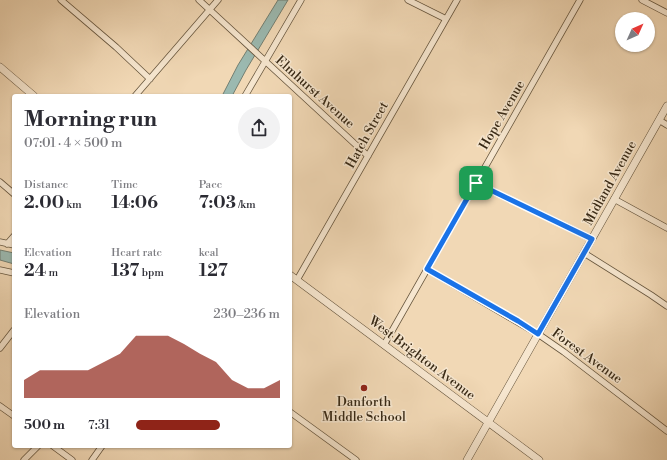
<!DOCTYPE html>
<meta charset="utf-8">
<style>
body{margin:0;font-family:"Libre Bodoni",serif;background:#f2f2f3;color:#2b2b33;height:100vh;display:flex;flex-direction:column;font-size:15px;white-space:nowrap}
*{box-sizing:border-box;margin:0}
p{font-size:13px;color:#7c7c81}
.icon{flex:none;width:22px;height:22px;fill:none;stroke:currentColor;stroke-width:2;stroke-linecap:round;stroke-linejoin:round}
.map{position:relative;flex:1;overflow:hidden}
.panel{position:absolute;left:12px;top:94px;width:280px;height:354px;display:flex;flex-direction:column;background:#fff;border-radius:4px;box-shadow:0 1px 3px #0004}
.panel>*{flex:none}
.needle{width:26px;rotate:45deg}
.controls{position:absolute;left:615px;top:12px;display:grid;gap:8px}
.controls a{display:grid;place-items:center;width:40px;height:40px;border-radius:50%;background:#fff;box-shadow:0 1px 3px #0004;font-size:20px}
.pin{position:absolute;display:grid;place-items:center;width:34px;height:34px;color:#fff;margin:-17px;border-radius:8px;box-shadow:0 2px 6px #0006}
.round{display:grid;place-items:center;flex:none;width:42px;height:42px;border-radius:21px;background:#f2f2f3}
.summary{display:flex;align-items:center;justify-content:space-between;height:68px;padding:0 12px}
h1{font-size:22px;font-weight:700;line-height:30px}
.metrics{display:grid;grid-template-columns:repeat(3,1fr);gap:6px;height:68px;padding:4px 12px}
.metrics div{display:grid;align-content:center}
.metrics b{font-size:17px;font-weight:700}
.metrics small{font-size:11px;font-weight:400}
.metrics p{font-size:11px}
.chart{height:112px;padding:8px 12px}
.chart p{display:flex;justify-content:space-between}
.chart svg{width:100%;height:72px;margin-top:4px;fill:#8f2418;opacity:.7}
ul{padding:0 12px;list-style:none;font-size:13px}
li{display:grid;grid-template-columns:64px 48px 1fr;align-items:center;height:30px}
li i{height:10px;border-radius:5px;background:#8f2418}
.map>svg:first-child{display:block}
.water{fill:#9bb9b0;stroke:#737f72}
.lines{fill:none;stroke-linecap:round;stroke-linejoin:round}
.minor-casing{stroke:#66553d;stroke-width:7}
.tertiary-casing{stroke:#66553d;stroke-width:8}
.minor{stroke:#f6e6cf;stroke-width:5.5}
.tertiary{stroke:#f6e6cf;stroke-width:7}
.route-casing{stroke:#fff;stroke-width:8}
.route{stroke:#1a73e8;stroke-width:5}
.poi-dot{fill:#8f2418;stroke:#f6e6cf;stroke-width:1.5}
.labels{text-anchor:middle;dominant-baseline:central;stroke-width:3;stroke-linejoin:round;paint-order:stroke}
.street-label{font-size:13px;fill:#382915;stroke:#f6e6cf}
.poi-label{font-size:13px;fill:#382915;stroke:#f6e6cf}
</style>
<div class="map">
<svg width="667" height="460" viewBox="0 0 667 460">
<rect width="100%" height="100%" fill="#f1d8b5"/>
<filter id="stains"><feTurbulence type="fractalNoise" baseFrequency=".005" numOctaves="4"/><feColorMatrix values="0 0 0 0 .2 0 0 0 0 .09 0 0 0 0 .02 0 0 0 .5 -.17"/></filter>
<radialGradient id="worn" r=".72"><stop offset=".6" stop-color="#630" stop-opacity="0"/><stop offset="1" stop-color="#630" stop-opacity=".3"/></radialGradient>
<path class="water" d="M278,0H288L246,70L232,96H222L238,65Z
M0,250L14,253V264L0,260Z"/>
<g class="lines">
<defs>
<path id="minor" d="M61,0L116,47L150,79
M199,0L368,156
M408,0L446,19
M642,0L667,13
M135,96L218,0
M245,96L301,0
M659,120L667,125
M0,182L14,194
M476,183L592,239
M614,199L667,228
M0,242L14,245
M7,244L14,236
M584,253L651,295L667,306
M427,269L538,334L564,352L667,431
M0,270L14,273
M297,280L457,0
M384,345L580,0
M0,348L14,330
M0,406L14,416
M290,412L356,460
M53,446L72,460
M24,460L38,446
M92,460L102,446"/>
<path id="tertiary" d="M0,67L34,96
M290,275L539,460
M467,460L667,106"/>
</defs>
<use href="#minor" class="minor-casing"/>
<use href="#tertiary" class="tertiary-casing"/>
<use href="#minor" class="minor"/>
<use href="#tertiary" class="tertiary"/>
</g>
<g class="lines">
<defs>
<path id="route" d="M476,183L592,239L538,334L518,321L427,269Z"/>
</defs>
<use href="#route" class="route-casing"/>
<use href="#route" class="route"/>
</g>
<circle class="poi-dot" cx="364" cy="388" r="4"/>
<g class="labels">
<g class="street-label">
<text transform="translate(315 92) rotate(42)">Elmhurst Avenue</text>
<text transform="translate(502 115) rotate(-60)">Hope Avenue</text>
<text transform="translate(367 135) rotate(-61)">Hatch Street</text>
<text transform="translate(610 183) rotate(-61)">Midland Avenue</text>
<text transform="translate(587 356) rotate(36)">Forest Avenue</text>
<text transform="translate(422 358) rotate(37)">West Brighton Avenue</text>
</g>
<g class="poi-label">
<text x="364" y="402">Danforth<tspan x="364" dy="15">Middle School</tspan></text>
</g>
</g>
<rect width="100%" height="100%" filter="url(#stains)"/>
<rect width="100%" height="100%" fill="url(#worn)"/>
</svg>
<div class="controls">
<a><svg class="needle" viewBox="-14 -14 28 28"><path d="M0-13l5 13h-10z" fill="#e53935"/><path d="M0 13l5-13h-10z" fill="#7c7c81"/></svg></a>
</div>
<div class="pin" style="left:476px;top:183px;background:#1e9e55"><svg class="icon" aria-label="arrive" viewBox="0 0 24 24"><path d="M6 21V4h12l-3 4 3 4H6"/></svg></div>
<section class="panel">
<div class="summary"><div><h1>Morning run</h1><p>07:01 · 4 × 500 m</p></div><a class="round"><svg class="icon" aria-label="share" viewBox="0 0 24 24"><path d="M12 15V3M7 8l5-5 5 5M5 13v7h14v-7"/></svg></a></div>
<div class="metrics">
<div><p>Distance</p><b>2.00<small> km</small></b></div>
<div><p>Time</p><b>14:06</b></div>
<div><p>Pace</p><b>7:03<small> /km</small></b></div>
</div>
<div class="metrics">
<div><p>Elevation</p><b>24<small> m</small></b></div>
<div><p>Heart rate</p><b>137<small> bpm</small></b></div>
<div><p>kcal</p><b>127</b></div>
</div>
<div class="chart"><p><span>Elevation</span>230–236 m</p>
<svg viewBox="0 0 160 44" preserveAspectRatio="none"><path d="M0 44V33L10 27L20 27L30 27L40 27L50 22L60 17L70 6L80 6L90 6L100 11L110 17L120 22L130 33L140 38L150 38L160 33V44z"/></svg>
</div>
<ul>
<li><b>500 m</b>7:31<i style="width:58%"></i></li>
</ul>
</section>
</div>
